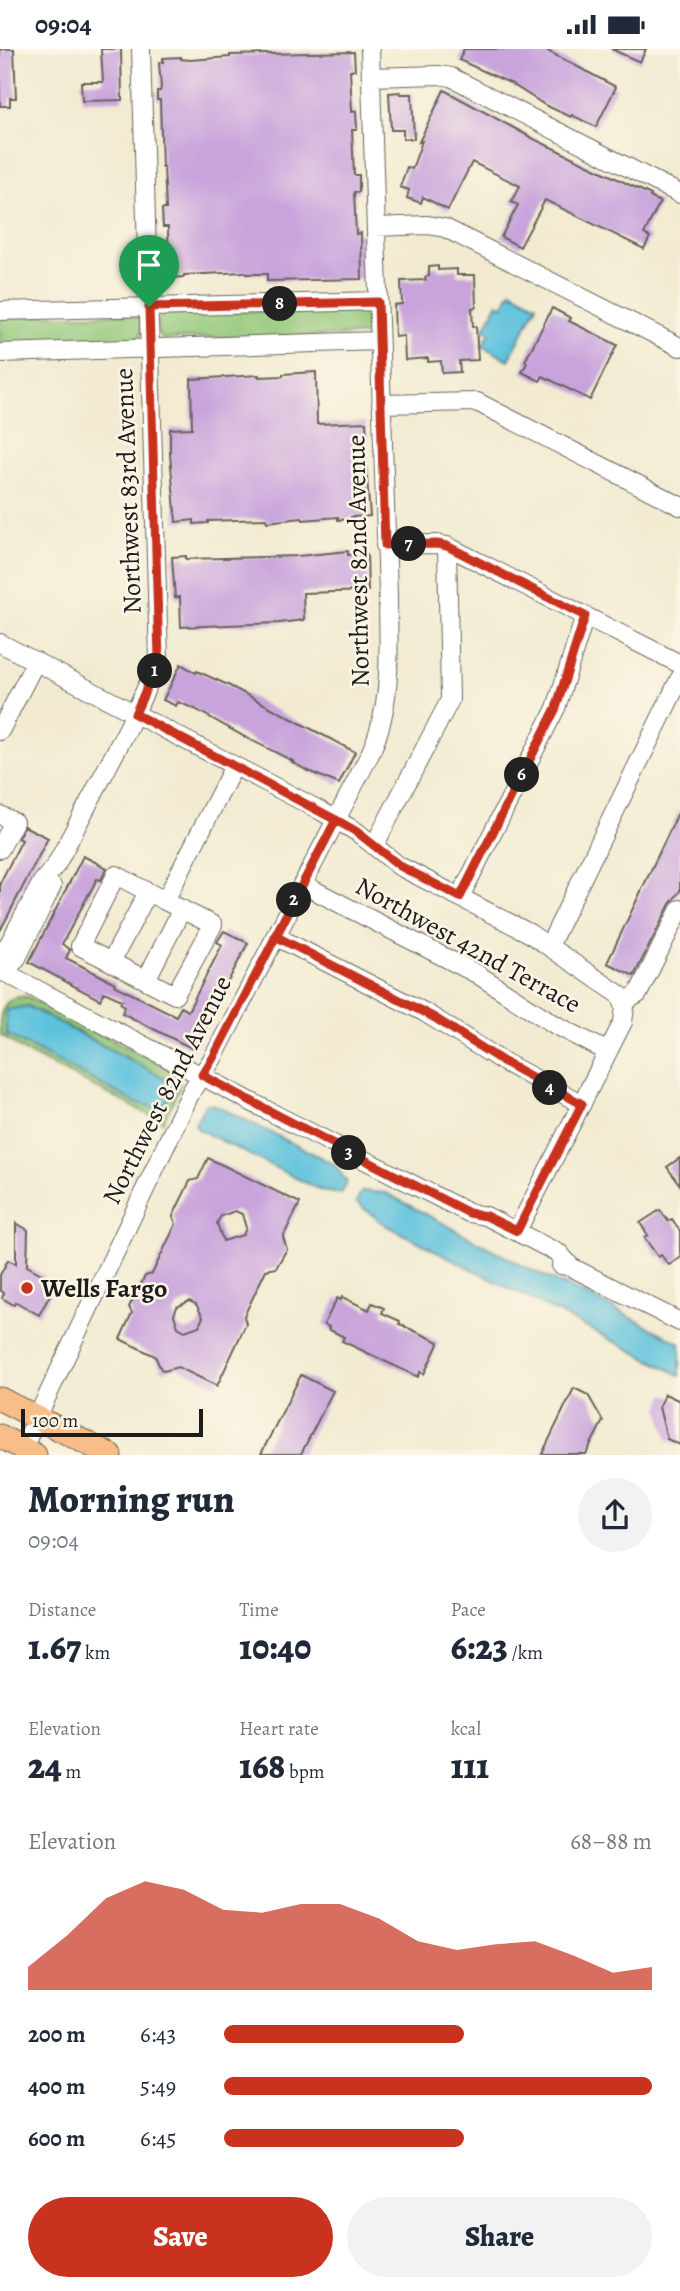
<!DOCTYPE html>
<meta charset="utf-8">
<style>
body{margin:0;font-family:Alegreya,serif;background:#f2f2f3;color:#1f2937;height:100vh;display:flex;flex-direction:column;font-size:26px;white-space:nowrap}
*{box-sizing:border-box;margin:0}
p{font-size:23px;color:#747a83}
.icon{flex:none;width:38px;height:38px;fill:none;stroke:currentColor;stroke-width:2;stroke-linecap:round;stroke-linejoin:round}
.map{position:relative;height:1406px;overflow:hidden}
.panel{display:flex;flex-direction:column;background:#fff;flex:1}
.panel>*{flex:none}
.scale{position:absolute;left:21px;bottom:18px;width:182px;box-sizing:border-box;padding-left:7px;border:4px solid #1c1c1c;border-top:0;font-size:19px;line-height:24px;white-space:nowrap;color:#1c1c1c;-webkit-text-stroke:5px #fcf5e5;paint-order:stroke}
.pin{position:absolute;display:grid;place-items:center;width:60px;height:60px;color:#fff;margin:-72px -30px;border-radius:50% 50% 50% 0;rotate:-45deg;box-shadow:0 0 7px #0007}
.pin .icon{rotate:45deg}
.km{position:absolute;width:35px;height:35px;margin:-18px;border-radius:50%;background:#222;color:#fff;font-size:19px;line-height:35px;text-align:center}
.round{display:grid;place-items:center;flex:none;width:74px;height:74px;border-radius:37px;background:#f2f2f3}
.summary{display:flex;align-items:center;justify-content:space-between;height:119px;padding:0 28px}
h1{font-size:38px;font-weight:800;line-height:52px}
.figures{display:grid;grid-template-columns:repeat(3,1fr);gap:10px;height:119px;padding:7px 28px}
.figures div{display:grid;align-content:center}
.figures b{font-size:35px;font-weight:800}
.figures small{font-size:19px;font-weight:400}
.figures p{font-size:19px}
.chart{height:196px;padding:14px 28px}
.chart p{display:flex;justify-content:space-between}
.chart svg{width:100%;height:126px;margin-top:7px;fill:#c8321e;opacity:.7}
.cta{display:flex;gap:14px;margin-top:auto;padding:14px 28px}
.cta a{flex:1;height:80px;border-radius:42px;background:#c8321e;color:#fff;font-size:28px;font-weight:800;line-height:80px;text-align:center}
.cta a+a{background:#f2f2f3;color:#1f2937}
ul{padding:0 28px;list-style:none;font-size:23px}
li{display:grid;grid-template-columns:112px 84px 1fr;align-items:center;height:52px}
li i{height:18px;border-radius:9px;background:#c8321e}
.status{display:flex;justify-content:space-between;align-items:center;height:49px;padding:0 35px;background:#fff;direction:ltr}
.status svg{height:19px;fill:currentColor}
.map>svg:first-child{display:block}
.green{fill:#94c87a;stroke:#58724b;stroke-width:2;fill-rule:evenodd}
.water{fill:#5fc2dd;stroke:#3e6f7c;stroke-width:2}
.building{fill:#c8a3dc;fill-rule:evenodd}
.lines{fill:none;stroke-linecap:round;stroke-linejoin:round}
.minor-casing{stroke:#67645b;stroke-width:20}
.major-casing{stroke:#67645b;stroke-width:25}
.minor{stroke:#fff;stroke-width:18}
.major{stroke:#f8bd88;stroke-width:23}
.route-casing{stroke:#fff;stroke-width:14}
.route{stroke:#c8321e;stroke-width:9}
.poi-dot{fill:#c8321e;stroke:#fcf5e5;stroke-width:2.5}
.labels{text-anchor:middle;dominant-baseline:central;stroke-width:5;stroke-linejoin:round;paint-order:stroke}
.street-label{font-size:26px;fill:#1c1c1c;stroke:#fcf5e5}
.poi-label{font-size:26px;font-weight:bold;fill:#1c1c1c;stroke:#fcf5e5;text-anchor:start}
</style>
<div class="status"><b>09:04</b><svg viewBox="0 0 49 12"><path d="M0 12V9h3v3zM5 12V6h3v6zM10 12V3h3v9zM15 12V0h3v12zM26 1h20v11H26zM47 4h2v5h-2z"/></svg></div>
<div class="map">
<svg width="680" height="1406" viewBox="0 0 680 1406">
<rect width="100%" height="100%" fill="#fcf5e5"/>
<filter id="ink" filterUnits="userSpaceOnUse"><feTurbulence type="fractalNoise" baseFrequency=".0143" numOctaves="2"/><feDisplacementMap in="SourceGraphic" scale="14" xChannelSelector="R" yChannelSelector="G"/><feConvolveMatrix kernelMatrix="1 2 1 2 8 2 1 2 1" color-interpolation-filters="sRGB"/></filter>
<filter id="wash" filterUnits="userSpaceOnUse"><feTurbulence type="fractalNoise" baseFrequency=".00686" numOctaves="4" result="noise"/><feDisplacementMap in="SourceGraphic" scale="28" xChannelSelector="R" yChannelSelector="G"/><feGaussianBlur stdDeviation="1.57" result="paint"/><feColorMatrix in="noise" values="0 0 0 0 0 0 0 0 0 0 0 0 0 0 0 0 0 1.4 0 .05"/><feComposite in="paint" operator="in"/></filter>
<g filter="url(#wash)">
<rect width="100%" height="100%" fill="#f2ebd1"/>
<path class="green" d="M364,259L370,264L371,280L366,286L163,290L157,283L158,272L164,264Z
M132,265L141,271C142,283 143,288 131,295L0,300V267Z
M18,947L28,948L169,1019L180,1034L179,1040L163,1073L24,1002L0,985C0,966 0,954 18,947ZM28,957L163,1028L171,1039Z"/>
<path class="water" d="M511,242L537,256L509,311L482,297L490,284L484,280L498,254L503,257Z
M27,957L163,1028L171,1039L169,1049L161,1058L156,1059L136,1054L6,985V961Z
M206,1055H213L334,1115L347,1133L341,1145L322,1142L198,1080L195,1074Z
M362,1142L386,1144L531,1221L601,1253L680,1294V1326L385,1176L356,1153Z"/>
<g id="blocks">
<path class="building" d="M0,0H14L16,49H10V57H0Z
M101,0H121L122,51L82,52L81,33H103Z
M464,0H544L616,38L596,78L572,66L571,68L545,56L510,34L459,11Z
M611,0H646L640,13Z
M354,3L355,21H350L352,63L356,62L357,81H352L354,126H359V143H354L356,185L361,184L362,230L267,232V225H246L245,223L184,226V228L169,229L168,178H163L162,160H166L164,118H162L160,51H157V42H160L161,38L159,14L163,13V9L181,8V10L190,11L230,8V6Z
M444,41L534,90L651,146L650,148L660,153L644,185L650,188L644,200L545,151L520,198L501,188L518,156L511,153L520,137L472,113L448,161L423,148L421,154L407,149L409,141L400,138L407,118L412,120L422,92L419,93Z
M400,43V45H412L414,90H403V81H391L389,44Z
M438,217V221L457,220V226H475L476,258L472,259L473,278L476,277L478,311L459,312L460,323L442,324L441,312L428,313V309L405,311L404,287L395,288L394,256L402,255L401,232L426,231L425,228L429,227V218Z
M552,259L571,269L569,272L617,296L590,351L543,327L540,332L522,323L527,314L525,312Z
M316,323L317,375L366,373L367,391H364L370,467L351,468V470L338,471V468L303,471L302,469L267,473L266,470L208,472V474L194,475V471L176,473L170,405V380L192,379L191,330L259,326V328L283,327V325Z
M348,502V506L367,505L368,542L303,544L304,571L279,574L181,578L180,548L175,549L172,508L186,507V510L298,507Z
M181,615L196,624L197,622L228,636L355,703L339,735L308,722L292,713L293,712L245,688L195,660L178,653L176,657L163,651Z
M680,760V842L670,855L634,927L607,914Z
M24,777L48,789L0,882V834L22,791L18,789Z
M83,807L107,819L101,831L97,830L62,895L70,901L66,909L115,934L114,936L176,967L181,958L188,962L222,896L217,893L224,882L248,894L193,1000L122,964L125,957L120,954L122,951L104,943L100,951L29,913Z
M208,1109L300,1154L283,1188L287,1200L276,1219L266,1221L244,1267L246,1275L217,1337L178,1318L164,1322L161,1320L155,1307L120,1290L132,1264L129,1258L145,1227L152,1225L176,1175L173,1167L190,1132L198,1130ZM235,1162L242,1165L246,1179L243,1186L223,1192L217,1174L221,1167ZM189,1252L196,1255L203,1268L199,1277L185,1282L178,1278L174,1266L177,1258Z
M680,1109V1136L667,1118Z
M660,1161L668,1172L672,1170L680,1182V1209L669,1216L661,1206L658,1208L644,1188L648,1186L640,1174Z
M16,1174L28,1181L27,1217L45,1227L43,1230L55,1237L39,1266L16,1253L14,1256L2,1249L4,1244L0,1241V1226L8,1211L16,1215Z
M342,1248L369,1261L372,1254L384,1259L382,1264L400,1272L399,1275L439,1293L424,1325L420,1323L418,1328L342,1292L344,1288L328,1280L329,1278L324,1275L337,1249L341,1251Z
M301,1326L333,1342L301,1405H261Z
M574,1339L588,1346L603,1372L586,1405H542Z
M665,1345L680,1352V1396L667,1390L659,1358Z"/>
</g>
</g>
<g filter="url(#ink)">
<use href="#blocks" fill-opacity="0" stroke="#67645b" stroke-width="2"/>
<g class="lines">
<defs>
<path id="minor" d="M372,28L439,26L451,28L680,145
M376,178L428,176L445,179L680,298
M0,262L378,252
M0,304L379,292
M381,355L477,353L680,457
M385,496L437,495L447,497L680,615
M0,594L321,762L357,783L399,817L529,884L620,946L625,958L623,973L517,1182
M0,682L36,612
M0,766L14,773L0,800
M374,797L450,651L447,497
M302,835L477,925L554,975L608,1003
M460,848L556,659L585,567
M165,852L116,826L80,897L175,946L213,876L165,852L234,717
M275,887L424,963L504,1013L582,1055
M549,897L680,629
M111,913L148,843
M0,921L280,1068L469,1164L486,1167L560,1205L571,1218
M5,924V902L42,833L56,816L128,679L159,611L141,0
M5,924L17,909L52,837
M146,931L182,860
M624,953L638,945L680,860
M561,1216L571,1218L680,1273
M23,1406V1399L43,1356L192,1041L213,1009L370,705C394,654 388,600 388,546L370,0"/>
<path id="major" d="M0,1350L110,1406
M0,1387L35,1406"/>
</defs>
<use href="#minor" class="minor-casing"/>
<use href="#major" class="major-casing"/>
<use href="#minor" class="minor"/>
<use href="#major" class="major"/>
</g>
</g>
<g class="lines" filter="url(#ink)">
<defs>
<path id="route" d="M149,258L159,611L135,665L336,771L213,1009L202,1026L281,1068L469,1164L486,1167L517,1182L582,1055L504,1013L435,969L275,887L336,771L357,783L400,817L460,848L556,659L585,567L447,497L437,495L385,496L378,253L149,258"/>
</defs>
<use href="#route" class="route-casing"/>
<use href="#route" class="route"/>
</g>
<circle class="poi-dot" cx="27" cy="1239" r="7"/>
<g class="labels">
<g class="street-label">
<text transform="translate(128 442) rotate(-92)">Northwest 83rd Avenue</text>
<text transform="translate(358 512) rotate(-91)">Northwest 82nd Avenue</text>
<text transform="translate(468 896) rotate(29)">Northwest 42nd Terrace</text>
<text transform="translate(167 1041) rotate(-63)">Northwest 82nd Avenue</text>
</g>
<g class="poi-label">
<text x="41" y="1239">Wells Fargo</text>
</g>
</g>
</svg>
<div class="scale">100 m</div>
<div class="pin" style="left:149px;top:258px;background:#1e9e55"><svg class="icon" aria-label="arrive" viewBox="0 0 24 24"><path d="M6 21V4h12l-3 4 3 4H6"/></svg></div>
<b class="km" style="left:155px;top:622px">1</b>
<b class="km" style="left:294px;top:851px">2</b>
<b class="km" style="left:349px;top:1104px">3</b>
<b class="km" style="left:550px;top:1039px">4</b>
<b class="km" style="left:522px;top:726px">6</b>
<b class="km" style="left:409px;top:495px">7</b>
<b class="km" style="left:280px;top:255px">8</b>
</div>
<section class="panel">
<div class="summary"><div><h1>Morning run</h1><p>09:04</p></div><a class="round"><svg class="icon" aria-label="share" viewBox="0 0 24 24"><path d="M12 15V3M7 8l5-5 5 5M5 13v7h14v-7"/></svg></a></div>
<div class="figures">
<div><p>Distance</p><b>1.67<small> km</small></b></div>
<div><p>Time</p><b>10:40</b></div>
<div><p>Pace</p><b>6:23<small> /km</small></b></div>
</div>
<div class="figures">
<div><p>Elevation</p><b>24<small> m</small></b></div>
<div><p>Heart rate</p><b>168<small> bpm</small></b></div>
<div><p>kcal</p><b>111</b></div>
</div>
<div class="chart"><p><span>Elevation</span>68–88 m</p>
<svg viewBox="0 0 160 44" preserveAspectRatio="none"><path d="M0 44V36L10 25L20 12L30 6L40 9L50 16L60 17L70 14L80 14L90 19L100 27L110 30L120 28L130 27L140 32L150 38L160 36V44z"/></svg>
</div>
<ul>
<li><b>200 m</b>6:43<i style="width:56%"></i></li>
<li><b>400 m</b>5:49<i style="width:100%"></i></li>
<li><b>600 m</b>6:45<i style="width:56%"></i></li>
</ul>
<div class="cta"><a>Save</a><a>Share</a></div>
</section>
